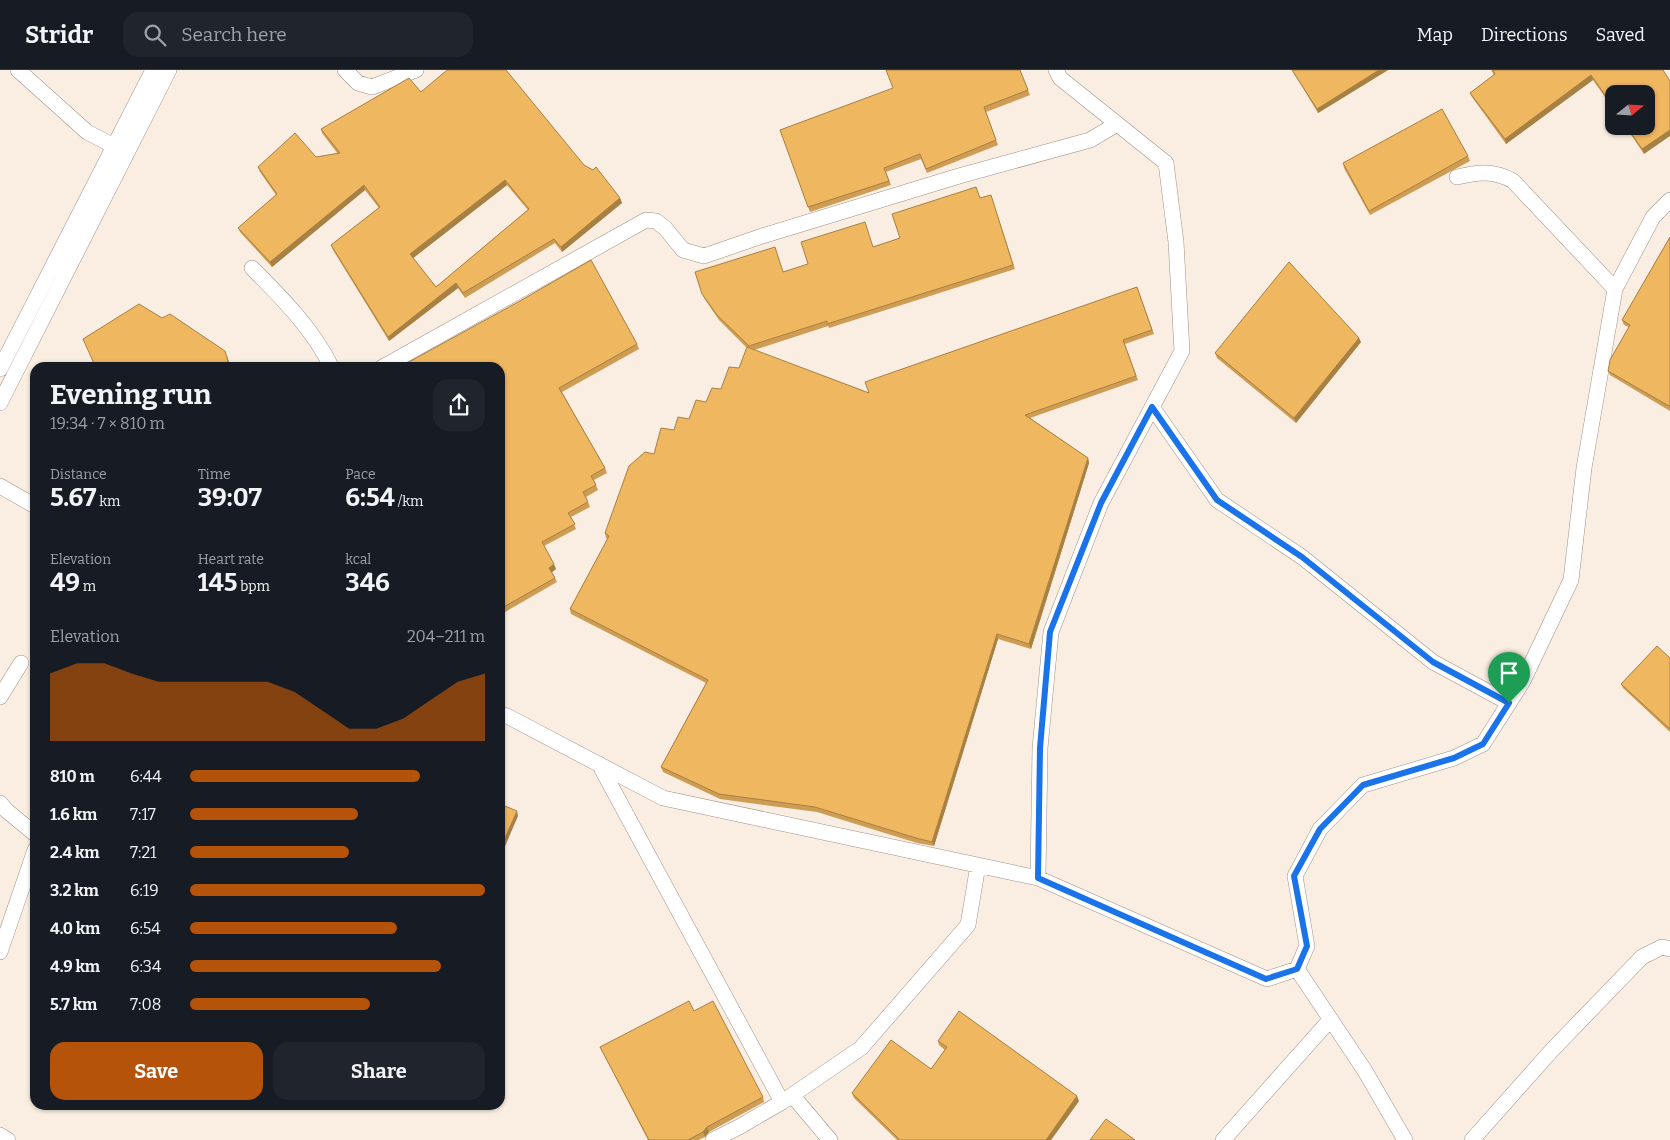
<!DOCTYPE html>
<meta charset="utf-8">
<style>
body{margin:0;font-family:Bitter,serif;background:#20242c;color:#f1f3f6;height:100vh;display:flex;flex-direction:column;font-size:19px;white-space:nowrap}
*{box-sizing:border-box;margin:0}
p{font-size:16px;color:#9ea1a6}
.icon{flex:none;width:28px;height:28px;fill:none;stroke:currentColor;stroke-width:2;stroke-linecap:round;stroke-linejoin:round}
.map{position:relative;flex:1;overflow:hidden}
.details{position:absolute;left:30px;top:292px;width:475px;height:748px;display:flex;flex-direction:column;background:#171b24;border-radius:15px;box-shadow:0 1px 4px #0004}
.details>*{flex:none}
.needle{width:32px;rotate:72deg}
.fabs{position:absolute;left:1605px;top:15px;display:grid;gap:10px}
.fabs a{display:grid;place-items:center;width:50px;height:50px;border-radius:10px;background:#171b24;box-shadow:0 1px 4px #0004;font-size:25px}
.pin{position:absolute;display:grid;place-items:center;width:42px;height:42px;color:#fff;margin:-51px -21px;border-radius:50% 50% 50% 0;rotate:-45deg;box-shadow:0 0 5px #0007}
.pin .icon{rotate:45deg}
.round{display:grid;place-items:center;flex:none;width:52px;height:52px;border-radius:15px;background:#20242c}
.headline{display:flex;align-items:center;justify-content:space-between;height:85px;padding:0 20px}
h1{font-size:28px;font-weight:700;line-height:38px}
.figures{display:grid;grid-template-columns:repeat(3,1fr);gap:8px;height:85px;padding:5px 20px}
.figures div{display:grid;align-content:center}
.figures b{font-size:25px;font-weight:700}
.figures small{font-size:14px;font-weight:400}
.figures p{font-size:14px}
.chart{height:140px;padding:10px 20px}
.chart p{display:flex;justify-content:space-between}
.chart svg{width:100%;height:90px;margin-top:5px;fill:#b45309;opacity:.7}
.button{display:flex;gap:10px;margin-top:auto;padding:10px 20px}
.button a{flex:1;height:58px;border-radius:15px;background:#b45309;color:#fff;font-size:20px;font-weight:700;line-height:58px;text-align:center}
.button a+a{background:#20242c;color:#f1f3f6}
ul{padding:0 20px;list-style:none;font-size:16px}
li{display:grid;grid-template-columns:80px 60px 1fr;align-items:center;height:38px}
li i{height:12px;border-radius:6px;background:#b45309}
header{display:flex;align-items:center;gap:30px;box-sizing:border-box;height:70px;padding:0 25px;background:#171b24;border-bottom:1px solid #363941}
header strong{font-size:24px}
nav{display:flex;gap:28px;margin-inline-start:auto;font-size:18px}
.search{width:350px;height:45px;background:#20242c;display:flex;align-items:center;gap:12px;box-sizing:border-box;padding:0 18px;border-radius:15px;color:#9ea1a6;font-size:19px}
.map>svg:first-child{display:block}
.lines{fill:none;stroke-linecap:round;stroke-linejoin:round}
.minor-casing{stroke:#9f9288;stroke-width:16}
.minor{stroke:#fff;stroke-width:15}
.wall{fill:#ce9d53;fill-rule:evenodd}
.shaded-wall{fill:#a78043}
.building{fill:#efb760;stroke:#a78043;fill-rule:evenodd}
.route-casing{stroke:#fff;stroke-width:10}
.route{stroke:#1a73e8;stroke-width:6}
</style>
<header>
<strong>Stridr</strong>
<div class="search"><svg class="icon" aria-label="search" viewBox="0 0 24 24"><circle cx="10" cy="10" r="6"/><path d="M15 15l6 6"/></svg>Search here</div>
<nav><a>Map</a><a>Directions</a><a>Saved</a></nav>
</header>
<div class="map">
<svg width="1670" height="1070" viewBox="0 0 1670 1070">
<rect width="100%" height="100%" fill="#faede2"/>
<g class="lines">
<defs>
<path id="minor" d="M18,0L87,62L114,76
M345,0L358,13L372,17L416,0
M1457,107C1478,102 1494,100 1513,111L1615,219
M252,198C282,228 313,259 332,298
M381,298L646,150L656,151L665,158L683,180L704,186L762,166L959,106L1090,70L1117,54
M0,299L153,0
M0,333L169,0
M1152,337L1217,430L1302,487L1433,592L1509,633
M0,416L35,436
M0,627L21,593
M500,644L507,646L663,728L1038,808L1040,678L1051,562L1101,433L1182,281L1176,172L1166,93L1060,8L1056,0
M599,694L782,1032
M0,733L7,741L35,764
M1038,808L1267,909L1297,899L1307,876L1295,806L1320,759L1363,715L1454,688L1483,674L1523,611L1571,510L1584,398L1615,219L1653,147L1670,130
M0,882L35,780
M1297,899L1365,1001L1405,1070
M792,1025L830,1070
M0,1065L8,1070
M713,1070L739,1057L782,1032L861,978L968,855L978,795
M1223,1070L1330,950
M1472,1070L1553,979L1642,887L1662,877L1670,879"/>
</defs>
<use href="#minor" class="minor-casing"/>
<use href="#minor" class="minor"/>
</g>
<path class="wall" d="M1020,0L1030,25L986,42L998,75L927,103L921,89L886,102L891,115L810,142L780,60Z
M1292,0H1388L1318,43Z
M1491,0H1663L1644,84L1625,56H1646L1614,24V40L1593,10L1506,74L1472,27L1470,23L1494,5Z
M421,22L584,95L620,128L622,133L562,182L555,173L465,228L458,218L389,271L333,180L331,175L379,138L365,120L272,197L240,162L238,158L276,125L260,102L258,97L338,84L322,63L321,59ZM507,115L528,140L436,217L413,188Z
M1468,86L1470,91L1370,145L1344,98L1343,93Z
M991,125L1015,199L829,258L828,256L754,280L869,323L1137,217L1154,264L1125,274L1138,310L1030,348L1088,388L1089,393L1031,579L998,569L934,776L917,773L817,742L720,729L663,702L661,697L706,613L571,544L570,539L608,469L606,468L605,463L654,384L674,360L689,349L706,332L721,319L739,298L747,278L719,250L704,228L695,202H783L873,177L900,168L980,128Z
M1670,167V341L1610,305L1608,301L1629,257L1624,255L1622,250Z
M1361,272L1296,353L1217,288L1215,283Z
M637,274L639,279L562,322L605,398L607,403L594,410L598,420L586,427L590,437L571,447L576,459L544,476L556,499L552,502L557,512L500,545V298Z
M1670,588V662L1623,618L1621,614Z
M694,941L763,1027L764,1032L709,1062L705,1067L698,1070H648L600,977Z
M938,971L1079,1031L1051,1070H897L854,1028L852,1023L931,999L945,980L939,975Z"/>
<path class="shaded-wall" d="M1379,0H1388L1318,43L1317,39Z
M1591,5L1593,10L1506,74L1505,69Z
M1670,60V66L1644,84L1642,79Z
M505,110L507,115L412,189L410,184Z
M364,115L365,120L272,197L270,192Z
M620,128L622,133L562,182L561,177Z
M456,213L458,218L389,271L388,267Z
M1359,268L1361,272L1296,353L1294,348Z
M227,286L230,295L229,298H224Z
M1088,388L1089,393L1031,579L1029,574Z
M554,494L556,499L551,503L549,498Z
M997,564L998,569L934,776L932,772Z
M517,741L518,746L500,788V779Z
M1077,1026L1079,1031L1051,1070H1046Z
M707,1057L709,1062L705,1067L703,1062Z"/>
<path class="building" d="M447,0H506L584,95L593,100L596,97L620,128L561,177L554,169L463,223L456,213L388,267L331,175L380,137L364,115L270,192L238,158L277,124L258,97L295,63L316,87L340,83L321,59L409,8L421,22ZM505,110L529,139L436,217L410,184Z
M886,0H1020L1028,20L984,37L996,70L926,99L920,84L884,98L889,111L808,137L780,60L893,18Z
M1292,0H1379L1317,39Z
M1493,0H1663L1670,11V60L1642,79L1626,56H1646V24H1614V38L1591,5L1505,69L1470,23L1495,4Z
M1442,39L1468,86L1369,141L1343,93Z
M976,117L980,128L991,125L1013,195L827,254V251L749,276L717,245L702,224L695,202L775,177L783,202L808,194L801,172L865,152L873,177L900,168L892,144Z
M1670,167V335L1669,336L1608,301L1610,290L1630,255L1622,250Z
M591,190L637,274L559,318L605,398L591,406L596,415L583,422L588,432L568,443L575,454L542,472L554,494L549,498L555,508L500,539V298H398L520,231Z
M1289,192L1359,268L1294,348L1215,283Z
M1137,217L1152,260L1123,270L1136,306L1025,345L1088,388L1029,574L997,564L932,772L916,768L815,737L719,724L661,697L708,610L570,539L609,466L605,463L629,396L645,382L654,384L661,358L674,360L678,347L689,349L696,330L706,332L712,318L721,319L729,297L739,298L747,277L869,323L865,312Z
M139,234L162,248L170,244L225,281L228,291L224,298H96L83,269Z
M1657,576L1670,588V659L1621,614Z
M500,734L517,741L500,779Z
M689,931L694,941L713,931L763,1027L707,1057L703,1062L688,1070H649L600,977Z
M959,941L1077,1026L1046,1070H900L852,1023L891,970L931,999L947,977L938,971Z
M1106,1049L1135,1070H1090Z"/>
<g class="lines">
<defs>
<path id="route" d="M1152,337L1217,430L1302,487L1433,592L1509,633L1483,674L1454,688L1363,715L1320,759L1294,806L1307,876L1297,899L1266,909L1038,808L1040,678L1050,562L1101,433Z"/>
</defs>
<use href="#route" class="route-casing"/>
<use href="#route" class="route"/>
</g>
</svg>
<div class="fabs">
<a><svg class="needle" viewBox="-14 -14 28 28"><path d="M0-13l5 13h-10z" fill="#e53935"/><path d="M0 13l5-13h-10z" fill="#9ea1a6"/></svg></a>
</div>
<div class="pin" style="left:1509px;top:633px;background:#1e9e55"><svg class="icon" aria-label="arrive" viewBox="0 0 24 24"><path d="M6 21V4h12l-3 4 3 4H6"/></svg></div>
<section class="details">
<div class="headline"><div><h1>Evening run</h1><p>19:34 · 7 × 810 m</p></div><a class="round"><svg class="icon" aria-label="share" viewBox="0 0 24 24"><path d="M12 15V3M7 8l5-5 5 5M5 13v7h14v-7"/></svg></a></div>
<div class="figures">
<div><p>Distance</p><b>5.67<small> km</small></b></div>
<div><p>Time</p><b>39:07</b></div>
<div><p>Pace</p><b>6:54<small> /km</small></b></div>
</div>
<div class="figures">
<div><p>Elevation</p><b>49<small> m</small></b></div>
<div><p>Heart rate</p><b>145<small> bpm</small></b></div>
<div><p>kcal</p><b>346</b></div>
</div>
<div class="chart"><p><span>Elevation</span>204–211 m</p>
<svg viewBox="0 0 160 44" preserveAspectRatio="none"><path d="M0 44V11L10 6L20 6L30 11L40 15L50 15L60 15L70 15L80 15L90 20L100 29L110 38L120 38L130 33L140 24L150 15L160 11V44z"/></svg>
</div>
<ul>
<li><b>810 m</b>6:44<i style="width:78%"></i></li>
<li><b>1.6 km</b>7:17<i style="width:57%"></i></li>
<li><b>2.4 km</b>7:21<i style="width:54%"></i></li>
<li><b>3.2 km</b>6:19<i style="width:100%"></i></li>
<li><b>4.0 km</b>6:54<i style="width:70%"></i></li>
<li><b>4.9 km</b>6:34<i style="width:85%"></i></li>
<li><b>5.7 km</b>7:08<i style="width:61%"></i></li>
</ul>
<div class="button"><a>Save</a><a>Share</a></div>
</section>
</div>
